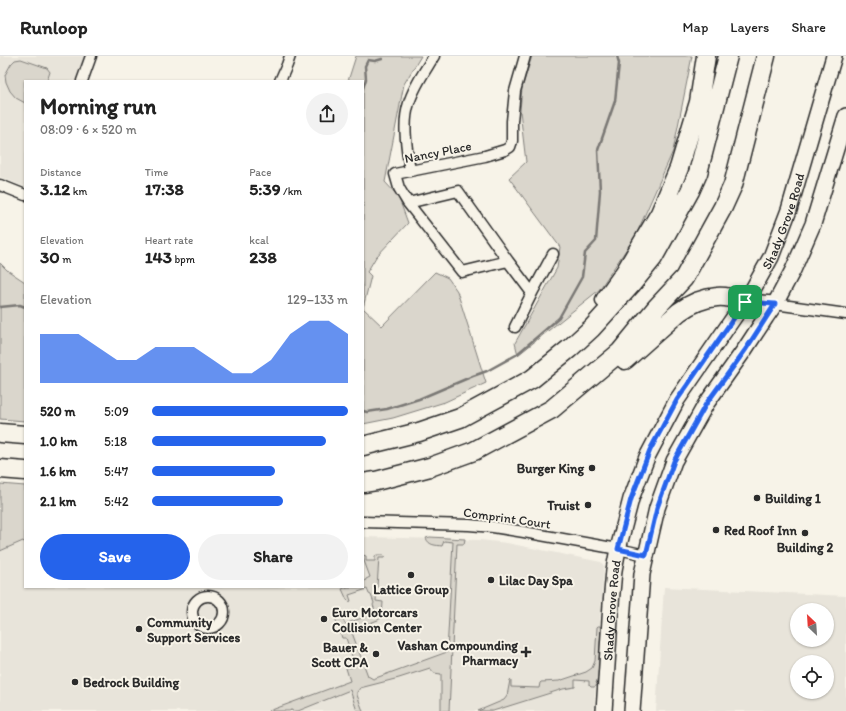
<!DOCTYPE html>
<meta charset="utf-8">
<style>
body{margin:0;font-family:Itim,sans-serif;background:#f2f2f2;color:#222;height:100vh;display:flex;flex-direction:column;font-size:15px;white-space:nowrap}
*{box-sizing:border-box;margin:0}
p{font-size:13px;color:#767676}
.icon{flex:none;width:22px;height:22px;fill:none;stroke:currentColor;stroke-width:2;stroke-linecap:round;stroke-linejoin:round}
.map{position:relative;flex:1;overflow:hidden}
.sheet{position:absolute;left:24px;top:24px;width:340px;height:508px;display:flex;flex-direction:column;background:#fff;border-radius:0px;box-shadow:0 1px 3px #0004}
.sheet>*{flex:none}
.needle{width:26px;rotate:335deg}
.tools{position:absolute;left:790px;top:547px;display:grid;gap:8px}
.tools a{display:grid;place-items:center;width:44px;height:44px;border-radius:50%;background:#fff;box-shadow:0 1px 3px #0004;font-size:20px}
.pin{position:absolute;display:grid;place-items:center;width:34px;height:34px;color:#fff;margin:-17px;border-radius:8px;box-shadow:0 2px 6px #0006}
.round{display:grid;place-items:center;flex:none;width:42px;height:42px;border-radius:21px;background:#f2f2f2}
.summary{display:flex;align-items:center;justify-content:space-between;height:68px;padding:0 16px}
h1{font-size:22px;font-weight:800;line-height:30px}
.stats{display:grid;grid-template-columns:repeat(3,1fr);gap:6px;height:68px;padding:4px 16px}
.stats div{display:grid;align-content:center}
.stats b{font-size:17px;font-weight:800}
.stats small{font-size:11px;font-weight:400}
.stats p{font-size:11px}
.chart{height:112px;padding:8px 16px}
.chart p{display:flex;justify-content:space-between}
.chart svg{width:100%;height:72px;margin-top:4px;fill:#2563eb;opacity:.7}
.cta{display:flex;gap:8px;margin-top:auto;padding:8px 16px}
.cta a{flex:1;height:46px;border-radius:24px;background:#2563eb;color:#fff;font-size:16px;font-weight:800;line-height:46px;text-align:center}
.cta a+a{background:#f2f2f2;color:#222}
ul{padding:0 16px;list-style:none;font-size:13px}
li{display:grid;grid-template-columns:64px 48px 1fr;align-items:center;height:30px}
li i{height:10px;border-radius:5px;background:#2563eb}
header{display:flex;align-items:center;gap:24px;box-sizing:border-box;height:56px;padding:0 20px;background:#fff;border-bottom:1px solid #e0e0e0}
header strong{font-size:19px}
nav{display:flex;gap:22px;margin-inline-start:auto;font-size:14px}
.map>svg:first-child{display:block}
.built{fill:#e8e4da;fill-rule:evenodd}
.green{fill:#dad6cc;stroke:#82807c}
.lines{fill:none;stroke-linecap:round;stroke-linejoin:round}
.stream{stroke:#7a7874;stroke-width:2.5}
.street-casing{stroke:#2b2b2b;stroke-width:13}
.primary-casing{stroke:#2b2b2b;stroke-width:18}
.highway-casing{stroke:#2b2b2b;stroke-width:21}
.street{stroke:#f7f3e8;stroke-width:10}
.primary{stroke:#f7f3e8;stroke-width:15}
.highway{stroke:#f7f3e8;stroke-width:18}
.route-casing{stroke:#fff;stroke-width:8}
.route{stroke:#2563eb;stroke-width:5}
.poi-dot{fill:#2b2b2b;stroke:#f7f3e8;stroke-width:1.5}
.labels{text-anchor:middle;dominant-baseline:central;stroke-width:4;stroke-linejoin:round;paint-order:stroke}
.street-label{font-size:13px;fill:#2b2b2b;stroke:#f7f3e8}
.poi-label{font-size:13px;font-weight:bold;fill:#2b2b2b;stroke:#f7f3e8;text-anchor:start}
</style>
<header>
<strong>Runloop</strong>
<nav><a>Map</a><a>Layers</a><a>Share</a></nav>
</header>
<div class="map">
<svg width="846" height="655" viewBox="0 0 846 655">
<rect width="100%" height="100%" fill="#f7f3e8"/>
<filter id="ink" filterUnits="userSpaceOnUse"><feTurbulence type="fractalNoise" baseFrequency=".025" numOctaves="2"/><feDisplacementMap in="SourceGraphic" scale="8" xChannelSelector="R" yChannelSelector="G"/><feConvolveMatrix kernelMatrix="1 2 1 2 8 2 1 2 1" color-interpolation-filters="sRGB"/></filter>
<g filter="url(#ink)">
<path class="built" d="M0,0H85L76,25H25V131L0,121Z
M0,435L25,436V531H363V481L480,484L507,487L601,506L604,510L594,655H0Z
M664,531L846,540V655H656ZM797,554H827V584H797ZM797,606H827V636H797Z"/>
<path class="green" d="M356,0H421L404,28L385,126L398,140L408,167L376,201L367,216L371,220L363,252L382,270L435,216L448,222L457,235L486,327L445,346L393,362L363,368V25H348Z
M532,0H692L673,95L636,179L599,234L518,299L515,287L557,212L560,191L509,122L526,106L520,55L522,32Z
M21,3L47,12L50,16L47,25H25V47L16,42L10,35L6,26L5,19L11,8L15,4Z
M0,207L7,214L25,226V365L0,363Z
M0,428L25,430V487L23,485L0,495Z
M430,481L465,483L464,488H457L449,655H441V618L434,617L430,612L399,622L360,632L357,636V639L363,655H357L350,634L298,655H292V654L289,655H269L350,625L346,612L353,611L354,606L346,582H342L334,558L340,556L345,568L376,557L373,549L374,547L371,539L369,538L367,533L349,539L351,545L349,546L347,544L342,533L348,531H363V526L365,525L366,523L370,521L363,502V499L366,500V505H375V500L377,499H384L385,500L384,502H379L376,545L383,546L382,561L378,564L351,574L368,620L373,623L447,596L453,486L444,485L442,490C436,489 429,490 426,482Z
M598,570H600L601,572L598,621L596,627L598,629L594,631H591L589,629V625L575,624V631L563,633L493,655H478L504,644L507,640L510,624L511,625V631L539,632L540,627L541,626L559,625L586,616L592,612L595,605L597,571Z"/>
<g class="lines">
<path class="stream" d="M363,32L366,23L365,10L368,4L375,5L382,3
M0,251L20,249L25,251
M363,355L367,356L387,353L419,343L473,320L487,315L516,299L559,262L582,221L585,197L596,185L600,135L598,94L615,45L619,7L617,0"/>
<defs>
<path id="street" d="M82,25L91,0
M280,25L287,9L290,0
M410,115C407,93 402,68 409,47C414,30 425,15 434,0
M0,129L25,139
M408,147L458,135L508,205L462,216L408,147L399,132L395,118L485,100L505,94L510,91L512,85V65L515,35L525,0
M508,205L532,237L515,271
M532,237L553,198
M775,248L846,258
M363,466L469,469L493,471L524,476L618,493L646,499
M192 556a16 16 0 1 1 32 0a16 16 0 1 1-32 0Z"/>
<g id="primary">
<path d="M745,246L775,248"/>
<path id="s1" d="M604,655L611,548L614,514L618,493L631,443L647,401L677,344L752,235L771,201L789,154L834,0"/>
<path d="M632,655L642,518L657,452L674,405L706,348L745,293L766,261L775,248L793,214L813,168L846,60"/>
</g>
<path id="highway" d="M605,244L625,216L660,157L679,112L699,46L706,0
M625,304L679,256C690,248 703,242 717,241C726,240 736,243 745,246
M0,377L25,379
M363,390L419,376L460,362L532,323L569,293L592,272L631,229L653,202L690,135L698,117L728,0
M0,413L25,415
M363,427L376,425L430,411L474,395L552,353L620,296L656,252L684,222L723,151L733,129L766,0"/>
</defs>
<use href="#street" class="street-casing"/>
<use href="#primary" class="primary-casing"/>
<use href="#highway" class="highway-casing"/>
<use href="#street" class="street"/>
<use href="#primary" class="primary"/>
<use href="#highway" class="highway"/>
</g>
</g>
<g class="lines" filter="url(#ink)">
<defs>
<path id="route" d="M745,246L775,248L746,293L706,348L674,405L657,452L646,499L618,493L631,443L650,394L677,344Z"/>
</defs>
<use href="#route" class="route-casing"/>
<use href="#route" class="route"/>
</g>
<g class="poi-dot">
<circle cx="592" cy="412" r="4"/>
<circle cx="757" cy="442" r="4"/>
<circle cx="588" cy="449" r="4"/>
<circle cx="716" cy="474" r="4"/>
<circle cx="805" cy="477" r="4"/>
<circle cx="411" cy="519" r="4"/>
<circle cx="491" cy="524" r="4"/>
<circle cx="324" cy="563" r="4"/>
<circle cx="139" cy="573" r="4"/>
<path d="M524 590h4v4h4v4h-4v4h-4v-4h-4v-4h4z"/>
<circle cx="376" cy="598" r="4"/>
<circle cx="75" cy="626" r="4"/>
</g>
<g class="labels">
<g class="street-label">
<text transform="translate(438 96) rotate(-11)">Nancy Place</text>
<text stroke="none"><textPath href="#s1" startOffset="533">Shady Grove Road</textPath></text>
<text transform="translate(507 462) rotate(8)">Comprint Court</text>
<text stroke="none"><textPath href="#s1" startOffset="101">Shady Grove Road</textPath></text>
</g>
<g class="poi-label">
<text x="584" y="412" text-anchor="end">Burger King</text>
<text x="765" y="442">Building 1</text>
<text x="580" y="449" text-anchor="end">Truist</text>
<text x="724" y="474">Red Roof Inn</text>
<text x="805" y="491" text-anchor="middle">Building 2</text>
<text x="499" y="524">Lilac Day Spa</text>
<text x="411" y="533" text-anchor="middle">Lattice Group</text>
<text x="332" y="556">Euro Motorcars<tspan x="332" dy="15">Collision Center</tspan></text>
<text x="147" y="566">Community<tspan x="147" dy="15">Support Services</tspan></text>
<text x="518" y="589" text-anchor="end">Vashan Compounding<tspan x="518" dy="15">Pharmacy</tspan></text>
<text x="368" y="591" text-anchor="end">Bauer &amp;<tspan x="368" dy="15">Scott CPA</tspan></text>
<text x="83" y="626">Bedrock Building</text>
</g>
</g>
</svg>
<div class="tools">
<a><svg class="needle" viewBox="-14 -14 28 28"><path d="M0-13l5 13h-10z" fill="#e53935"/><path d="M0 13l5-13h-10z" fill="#767676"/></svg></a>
<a><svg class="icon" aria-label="locate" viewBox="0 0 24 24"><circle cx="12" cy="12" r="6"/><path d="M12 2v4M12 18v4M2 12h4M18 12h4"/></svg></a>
</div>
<div class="pin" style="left:745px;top:246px;background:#1e9e55"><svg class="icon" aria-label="arrive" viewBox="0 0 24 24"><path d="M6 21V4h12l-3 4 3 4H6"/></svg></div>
<section class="sheet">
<div class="summary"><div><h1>Morning run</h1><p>08:09 · 6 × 520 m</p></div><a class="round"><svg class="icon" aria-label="share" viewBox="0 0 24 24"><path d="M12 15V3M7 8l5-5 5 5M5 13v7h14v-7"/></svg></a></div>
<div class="stats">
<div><p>Distance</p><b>3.12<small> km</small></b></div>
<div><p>Time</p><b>17:38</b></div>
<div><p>Pace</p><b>5:39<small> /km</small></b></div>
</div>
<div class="stats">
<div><p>Elevation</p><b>30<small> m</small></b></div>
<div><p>Heart rate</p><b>143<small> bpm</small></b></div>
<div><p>kcal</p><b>238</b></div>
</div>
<div class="chart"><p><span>Elevation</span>129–133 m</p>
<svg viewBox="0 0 160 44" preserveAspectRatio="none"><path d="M0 44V14L10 14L20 14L30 22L40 30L50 30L60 22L70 22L80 22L90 30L100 38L110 38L120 30L130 14L140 6L150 6L160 14V44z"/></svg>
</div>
<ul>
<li><b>520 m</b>5:09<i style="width:100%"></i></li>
<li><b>1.0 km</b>5:18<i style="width:89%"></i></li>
<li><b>1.6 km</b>5:47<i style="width:63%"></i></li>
<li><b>2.1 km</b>5:42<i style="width:67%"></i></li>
</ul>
<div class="cta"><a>Save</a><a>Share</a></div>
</section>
</div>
